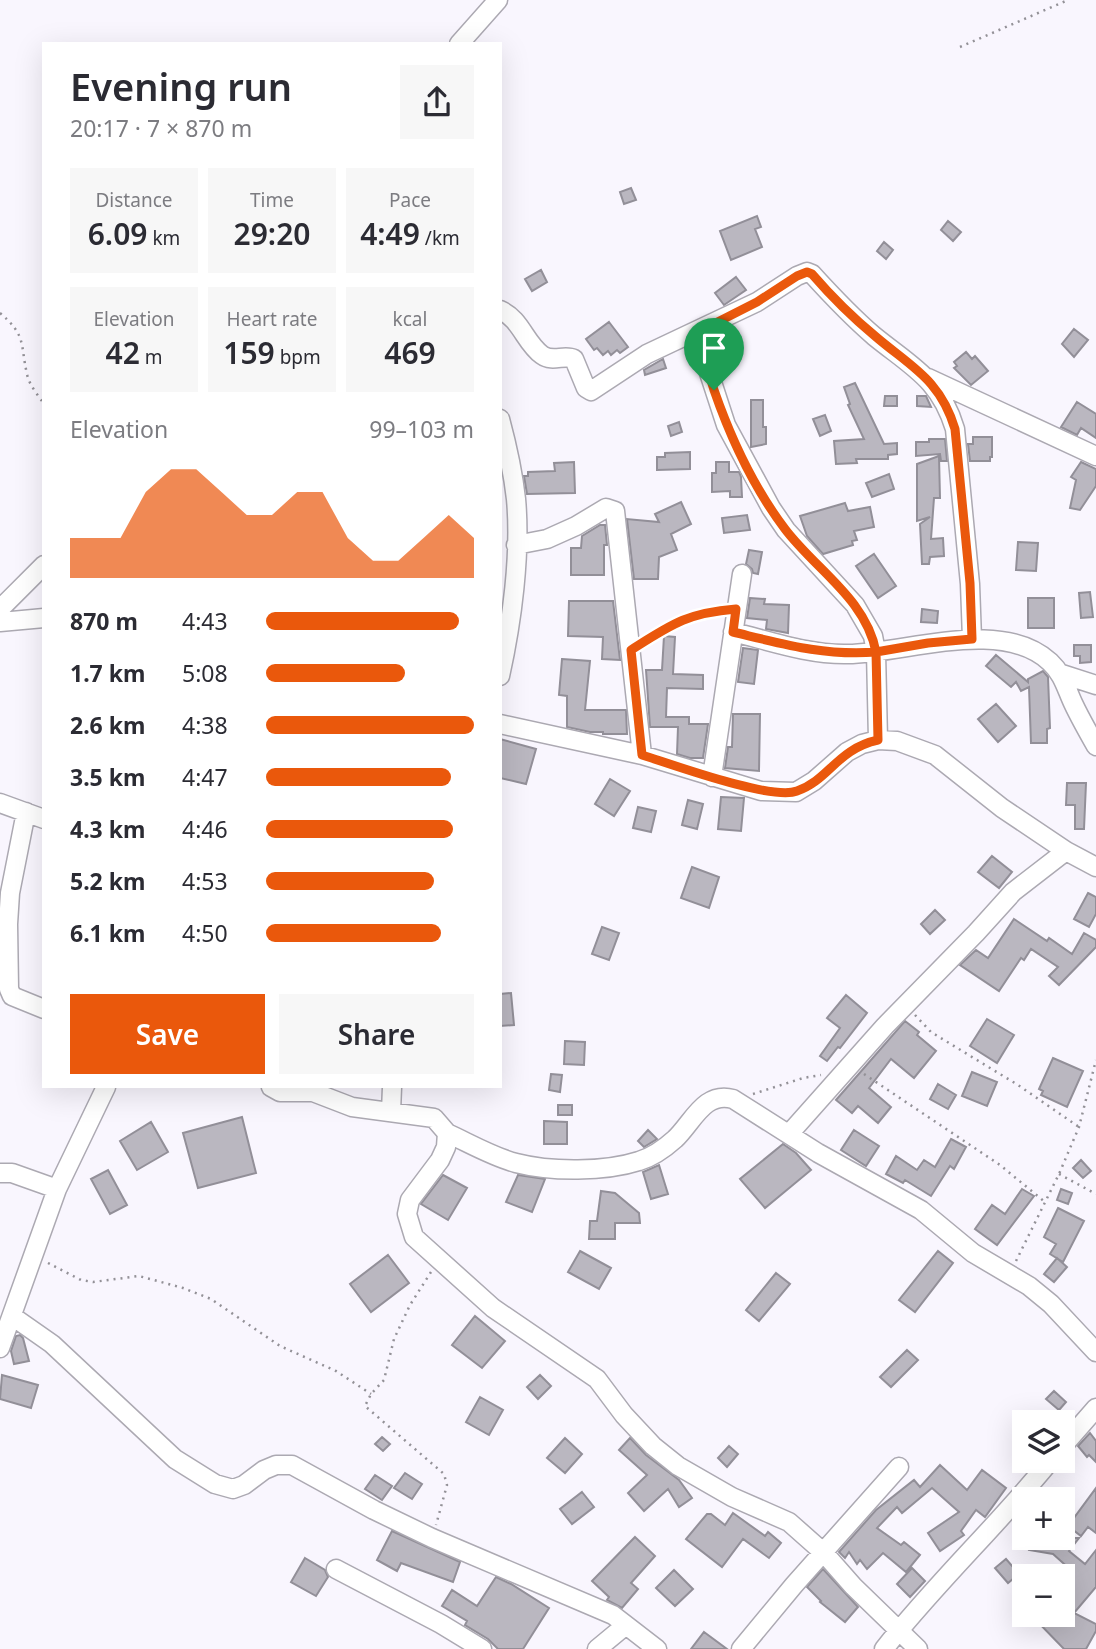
<!DOCTYPE html>
<meta charset="utf-8">
<style>
body{margin:0;font-family:"Noto Sans",sans-serif;background:#f7f7f7;color:#2b2b33;height:100vh;display:flex;flex-direction:column;font-size:26px;white-space:nowrap}
*{box-sizing:border-box;margin:0}
p{font-size:23px;color:#7c7c81}
.icon{flex:none;width:38px;height:38px;fill:none;stroke:currentColor;stroke-width:2;stroke-linecap:round;stroke-linejoin:round}
.map{position:relative;flex:1;overflow:hidden}
.drawer{position:absolute;left:42px;top:42px;width:460px;height:1046px;display:flex;flex-direction:column;background:#fff;border-radius:0px;box-shadow:0 7px 28px #0002}
.drawer>*{flex:none}
.controls{position:absolute;left:1012px;top:1410px;display:grid;gap:14px}
.controls a{display:grid;place-items:center;width:63px;height:63px;border-radius:0px;background:#fff;box-shadow:0 7px 28px #0002;font-size:35px}
.pin{position:absolute;display:grid;place-items:center;width:60px;height:60px;color:#fff;margin:-72px -30px;border-radius:50% 50% 50% 0;rotate:-45deg;box-shadow:0 0 7px #0007}
.pin .icon{rotate:45deg}
.round{display:grid;place-items:center;flex:none;width:74px;height:74px;border-radius:0px;background:#f7f7f7}
.head{display:flex;align-items:center;justify-content:space-between;height:119px;padding:0 28px}
h1{font-size:38px;font-weight:600;line-height:52px}
.figures{display:grid;grid-template-columns:repeat(3,1fr);gap:10px;height:119px;padding:7px 28px}
.figures div{display:grid;align-content:center;border-radius:0px;background:#f7f7f7;text-align:center}
.figures b{font-size:30px;font-weight:600}
.figures small{font-size:19px;font-weight:400}
.figures p{font-size:19px}
.chart{height:196px;padding:14px 28px}
.chart p{display:flex;justify-content:space-between}
.chart svg{width:100%;height:126px;margin-top:7px;fill:#ea580c;opacity:.7}
.primary-button{display:flex;gap:14px;margin-top:auto;padding:14px 28px}
.primary-button a{flex:1;height:80px;border-radius:0px;background:#ea580c;color:#fff;font-size:28px;font-weight:600;line-height:80px;text-align:center}
.primary-button a+a{background:#f7f7f7;color:#2b2b33}
ul{padding:0 28px;list-style:none;font-size:23px}
li{display:grid;grid-template-columns:112px 84px 1fr;align-items:center;height:52px}
li i{height:18px;border-radius:9px;background:#ea580c}
.map>svg:first-child{display:block}
.building{fill:#bab7c0;stroke:#928f98;stroke-width:2}
.lines{fill:none;stroke-linecap:round;stroke-linejoin:round}
.minor-casing{stroke:#aca9b2;stroke-width:21}
.path{stroke:#939197;stroke-width:2.5;stroke-dasharray:2 5;stroke-linecap:butt}
.minor{stroke:#fff;stroke-width:18}
.route-casing{stroke:#fff;stroke-width:14}
.route{stroke:#ea580c;stroke-width:9}
</style>
<div class="map">
<svg width="1096" height="1649" viewBox="0 0 1096 1649">
<rect width="100%" height="100%" fill="#f9f6fe"/>
<path class="building" d="M631,188L636,200L624,204L620,192Z
M757,216L761,227L755,229L762,247L731,260L720,231Z
M948,221L961,232L953,241L941,230Z
M884,242L893,250L886,259L877,251Z
M541,270L547,282L532,291L525,279Z
M736,277L746,290L724,305L715,293Z
M609,322L628,347L620,353L617,350L611,355L608,351L603,355L597,348L594,350L586,339Z
M1074,329L1088,340L1074,357L1062,344Z
M966,352L972,359L975,356L988,371L971,385L954,368L957,366L954,362Z
M663,359L666,368L645,375L644,370Z
M855,383L884,444L897,443V454L888,455V459H856L857,463L836,464L834,441L864,439L848,405L850,404L844,387Z
M885,396H897V406H884Z
M917,396H926L931,407L917,406Z
M751,400H763V427H766V444L751,447Z
M1077,402L1096,414V438L1081,428L1077,435L1061,427Z
M825,415L831,431L820,436L813,419Z
M679,422L682,432L671,436L668,426Z
M973,437H992V457H990V461H970L968,444H973Z
M929,439H945L947,461H941L940,454L916,456V442H929Z
M690,452V469L657,470V457H665V453Z
M939,456L940,498H934L931,539L943,538L944,556L930,557L929,564H922L920,524L930,517L917,521V464Z
M574,462L575,493L527,494L524,476H528V472L555,471L554,463Z
M716,462H729V472H739L741,477L742,497H730V491L712,492V473H716Z
M1081,462L1096,469V486L1080,510L1070,508L1076,480L1071,477Z
M889,474L894,489L872,497L866,483Z
M681,502L691,524L671,534L677,550L659,557L658,579H634L627,519L659,522L655,514Z
M845,503L848,511L870,507L874,527L854,531L857,540L852,541L853,545L823,554L807,536L800,516Z
M747,515L750,530L724,533L722,518Z
M600,525H605L607,545H604V575H571V548H581L582,536Z
M1018,542L1038,543L1036,571L1016,570Z
M749,550L762,552L758,574L753,573L752,569L746,564Z
M874,554L896,586L878,598L856,566Z
M1090,592L1093,617L1081,618L1079,593Z
M750,598L765,599L764,604L789,605L788,633L766,629L767,620L747,618Z
M1028,598H1054V628H1028Z
M569,601H613L620,660L602,659L603,637L568,636Z
M922,609L938,611L937,623L921,622Z
M664,636L675,637L673,674L703,675V689L667,688L666,717H689V724H708L703,758H690L677,754L678,727H650L646,670H662Z
M1074,645H1091V662L1080,663V656H1074Z
M743,648L758,650L754,684L738,682Z
M996,655L1028,682V679L1043,671L1048,677L1050,728L1047,729V743H1031L1029,687L1021,691L1016,682L1011,687L986,666Z
M562,659L590,661L585,710H626L627,734H603V732H590L567,727V696L559,695Z
M996,704L1016,726L998,742L978,719Z
M733,714H760L759,771L725,768L728,747H732Z
M500,739L536,749L526,784L500,778Z
M610,779L630,791L614,816L595,804Z
M1067,783H1086L1084,829H1075V805H1066Z
M721,797L744,798L741,831L718,829Z
M688,800L703,804L697,829L682,825Z
M638,807L656,811L651,832L633,828Z
M992,856L1012,872L999,888L978,872Z
M692,867L719,877L709,908L681,898Z
M1088,893L1096,897V914L1089,927L1074,919Z
M935,910L945,920L930,934L921,924Z
M1014,919L1047,941L1049,938L1072,954L1084,933L1096,940V947L1059,985L1049,976L1058,967L1031,949L1024,960L1021,958L999,991L960,965L976,950L988,958Z
M602,927L619,933L609,960L592,954Z
M511,993L514,1025L500,1026V994Z
M846,995L867,1013L840,1048L838,1047L827,1061L820,1056L840,1028L827,1018Z
M987,1019L1014,1035L997,1063L970,1046Z
M905,1021L919,1032L917,1035L936,1051L914,1078L891,1059L869,1088L891,1107L878,1123L858,1106L852,1113L836,1100Z
M565,1041L585,1042L584,1065L564,1064Z
M1053,1058L1083,1071L1067,1107L1041,1095L1043,1091L1039,1089Z
M972,1072L997,1082L987,1106L962,1096Z
M551,1074L562,1075L560,1092L549,1090Z
M938,1084L956,1095L948,1109L930,1099Z
M558,1105H572V1115H558Z
M242,1117L256,1173L198,1188L183,1133Z
M544,1121L567,1122V1144H544Z
M151,1122L168,1152L137,1170L120,1141Z
M648,1130L657,1139L644,1147L638,1141Z
M854,1130L879,1146L866,1166L841,1150Z
M951,1139L966,1147L954,1169L950,1166L931,1196L905,1180L903,1183L886,1174L896,1156L917,1170L924,1160L935,1167Z
M783,1144L796,1153L811,1170L765,1208L740,1179Z
M1081,1160L1091,1171L1083,1178L1073,1168Z
M659,1165L668,1194L651,1199L643,1172Z
M108,1170L127,1205L110,1214L91,1179Z
M443,1175L467,1188L448,1220L421,1204Z
M518,1175L545,1179L532,1212L506,1202Z
M1022,1189L1034,1196L997,1245L975,1229L992,1205L1005,1214Z
M1061,1189L1072,1193L1068,1204L1057,1200Z
M601,1191L615,1193L639,1213L640,1223H615V1239H589L590,1221H597Z
M1058,1208L1084,1221L1063,1262L1050,1254L1056,1244L1044,1237Z
M580,1251L611,1268L599,1289L568,1272Z
M938,1251L953,1263L915,1312L899,1300Z
M388,1255L409,1283L371,1312L350,1284Z
M1057,1258L1067,1267L1054,1282L1044,1274Z
M776,1273L790,1284L759,1321L746,1310Z
M475,1316L505,1341L482,1368L452,1345Z
M20,1335L23,1338L29,1361L14,1364L11,1351L16,1336Z
M907,1350L918,1360L891,1387L880,1377Z
M2,1375L38,1385L31,1408L0,1399Z
M540,1375L551,1386L538,1399L527,1387Z
M1054,1391L1066,1402L1059,1410L1046,1399Z
M480,1397L503,1410L489,1435L466,1422Z
M1090,1433L1096,1441V1462L1089,1455L1087,1457L1078,1446Z
M382,1437L390,1444L383,1451L375,1444Z
M565,1438L582,1454L565,1473L547,1458Z
M630,1438L646,1455L679,1480L692,1498L679,1507L668,1489L644,1511L628,1493L647,1475L619,1450Z
M729,1446L738,1454L727,1467L718,1458Z
M940,1465L967,1490L982,1470L1006,1488L985,1517L976,1510L961,1531L964,1535L940,1551L928,1533L959,1512L932,1488L902,1513L897,1507L877,1528L901,1545L904,1542L920,1555L906,1572L883,1553L867,1569L860,1560L857,1564L849,1552L845,1558L839,1552L876,1510L914,1480L920,1487Z
M405,1473L422,1484L412,1499L394,1488Z
M375,1475L392,1486L382,1500L365,1489Z
M1096,1488V1533L1088,1527L1081,1536L1068,1526Z
M582,1492L594,1507L572,1524L560,1509Z
M733,1513L765,1536L768,1532L781,1543L769,1558L743,1539L722,1567L686,1539L707,1514H711L725,1525Z
M392,1531L460,1562L453,1582L401,1563L397,1571L377,1560Z
M635,1537L655,1556L631,1583L638,1589L622,1608L607,1600L609,1597L592,1581Z
M1031,1538H1079L1069,1551L1085,1564L1096,1550V1587L1074,1613L1096,1624V1631L1086,1649H1064L1031,1615H1062V1582L1072,1571L1053,1554L1029,1550Z
M305,1558L325,1570L328,1577L316,1596L291,1582Z
M1006,1559L1019,1574L1008,1583L995,1568Z
M912,1568L925,1581L910,1597L897,1584Z
M823,1569L858,1607L845,1622L820,1602L821,1601L807,1587Z
M674,1570L693,1589L675,1606L656,1588Z
M496,1577L511,1584L549,1608L523,1649H498L488,1639L465,1625L467,1621L442,1606L452,1590L477,1606Z
M704,1632L727,1649H691Z"/>
<g class="lines">
<defs>
<path id="minor" d="M459,44L498,0
M500,310C521,319 525,343 542,355C553,363 564,354 574,359L586,388L591,391L647,354L757,302L797,276L807,272L812,274C832,296 852,317 874,336C912,367 940,379 955,429L970,584L972,639
M696,333L726,425L771,508L786,530L855,605L873,636L876,652L878,740
M928,378L1096,456
M500,419C507,445 513,472 516,499C521,554 512,622 500,676
M516,545L547,539L576,526L606,508L615,511L642,755
M0,609L44,565
M0,622L44,618
M733,632C770,641 809,655 848,654C907,653 1001,617 1050,662C1063,674 1066,688 1073,703C1080,718 1088,732 1096,746
M1062,674L1096,685
M500,724L642,755L761,791L796,792L814,781L847,752L862,744L878,740L897,741L935,755L1002,808L1066,851L1096,867
M712,777L742,574
M0,803L44,819
M26,812L10,893L8,924L9,989L12,996L44,1009
M271,1087L280,1092H313L352,1107L434,1118L447,1133L446,1147L440,1160L410,1200L407,1214L414,1237L493,1308L597,1379L624,1415L653,1446L678,1466L732,1497L789,1522L824,1553L853,1586L918,1649
M391,1112L392,1087
M447,1133C469,1143 493,1157 516,1163C551,1172 605,1172 639,1161C653,1157 665,1148 675,1139C693,1122 704,1091 733,1099L818,1153L921,1210L973,1253L1029,1286L1051,1304L1096,1352
M789,1134L885,1026L976,933L1013,892L1066,851
M0,1173H12L57,1189
M12,1316L52,1344L175,1459L215,1484L233,1489L244,1485L264,1470L276,1465H292L374,1510L432,1538L613,1615L657,1649
M0,1348L57,1189L106,1087
M1062,1447L1096,1408
M336,1569L441,1624L482,1649
M597,1649L626,1625
M741,1649L794,1585L899,1467
M884,1649C936,1583 997,1526 1050,1461"/>
</defs>
<use href="#minor" class="minor-casing"/>
<path class="path" d="M960,47L1068,0
M0,313C27,336 20,344 27,374C29,385 38,395 44,404
M646,640C671,625 693,612 723,610
M915,1015L931,1032L1018,1085L1079,1127
M864,1074L1000,1165L1045,1202
M753,1094L803,1078L821,1075
M1059,1174L1096,1194
M1016,1261L1059,1174L1079,1127L1096,1060
M48,1263L81,1280L93,1282L139,1276L183,1288L211,1299L280,1346L336,1371L371,1394
M431,1272L410,1305L394,1339L384,1380L371,1394L365,1406L444,1474L447,1485L436,1525"/>
<use href="#minor" class="minor"/>
</g>
<g class="lines">
<defs>
<path id="route" d="M714,390C731,439 754,488 785,529C816,570 866,599 876,652C824,656 783,644 733,632L736,609C687,613 672,624 631,650L642,755C671,764 772,801 797,791C829,780 837,749 878,740L876,652L928,643L972,639L970,583L955,429C940,379 911,367 875,336C852,317 831,296 812,274L807,272L797,276L757,302L696,333L714,390"/>
</defs>
<use href="#route" class="route-casing"/>
<use href="#route" class="route"/>
</g>
</svg>
<div class="controls">
<a><svg class="icon" aria-label="layers" viewBox="0 0 24 24"><path d="M12 4l9 5-9 5-9-5zM3 14l9 5 9-5"/></svg></a>
<a>+</a>
<a>−</a>
</div>
<div class="pin" style="left:714px;top:390px;background:#1e9e55"><svg class="icon" aria-label="arrive" viewBox="0 0 24 24"><path d="M6 21V4h12l-3 4 3 4H6"/></svg></div>
<section class="drawer">
<div class="head"><div><h1>Evening run</h1><p>20:17 · 7 × 870 m</p></div><a class="round"><svg class="icon" aria-label="share" viewBox="0 0 24 24"><path d="M12 15V3M7 8l5-5 5 5M5 13v7h14v-7"/></svg></a></div>
<div class="figures">
<div><p>Distance</p><b>6.09<small> km</small></b></div>
<div><p>Time</p><b>29:20</b></div>
<div><p>Pace</p><b>4:49<small> /km</small></b></div>
</div>
<div class="figures">
<div><p>Elevation</p><b>42<small> m</small></b></div>
<div><p>Heart rate</p><b>159<small> bpm</small></b></div>
<div><p>kcal</p><b>469</b></div>
</div>
<div class="chart"><p><span>Elevation</span>99–103 m</p>
<svg viewBox="0 0 160 44" preserveAspectRatio="none"><path d="M0 44V30L10 30L20 30L30 14L40 6L50 6L60 14L70 22L80 22L90 14L100 14L110 30L120 38L130 38L140 30L150 22L160 30V44z"/></svg>
</div>
<ul>
<li><b>870 m</b>4:43<i style="width:93%"></i></li>
<li><b>1.7 km</b>5:08<i style="width:67%"></i></li>
<li><b>2.6 km</b>4:38<i style="width:100%"></i></li>
<li><b>3.5 km</b>4:47<i style="width:89%"></i></li>
<li><b>4.3 km</b>4:46<i style="width:90%"></i></li>
<li><b>5.2 km</b>4:53<i style="width:81%"></i></li>
<li><b>6.1 km</b>4:50<i style="width:84%"></i></li>
</ul>
<div class="primary-button"><a>Save</a><a>Share</a></div>
</section>
</div>
